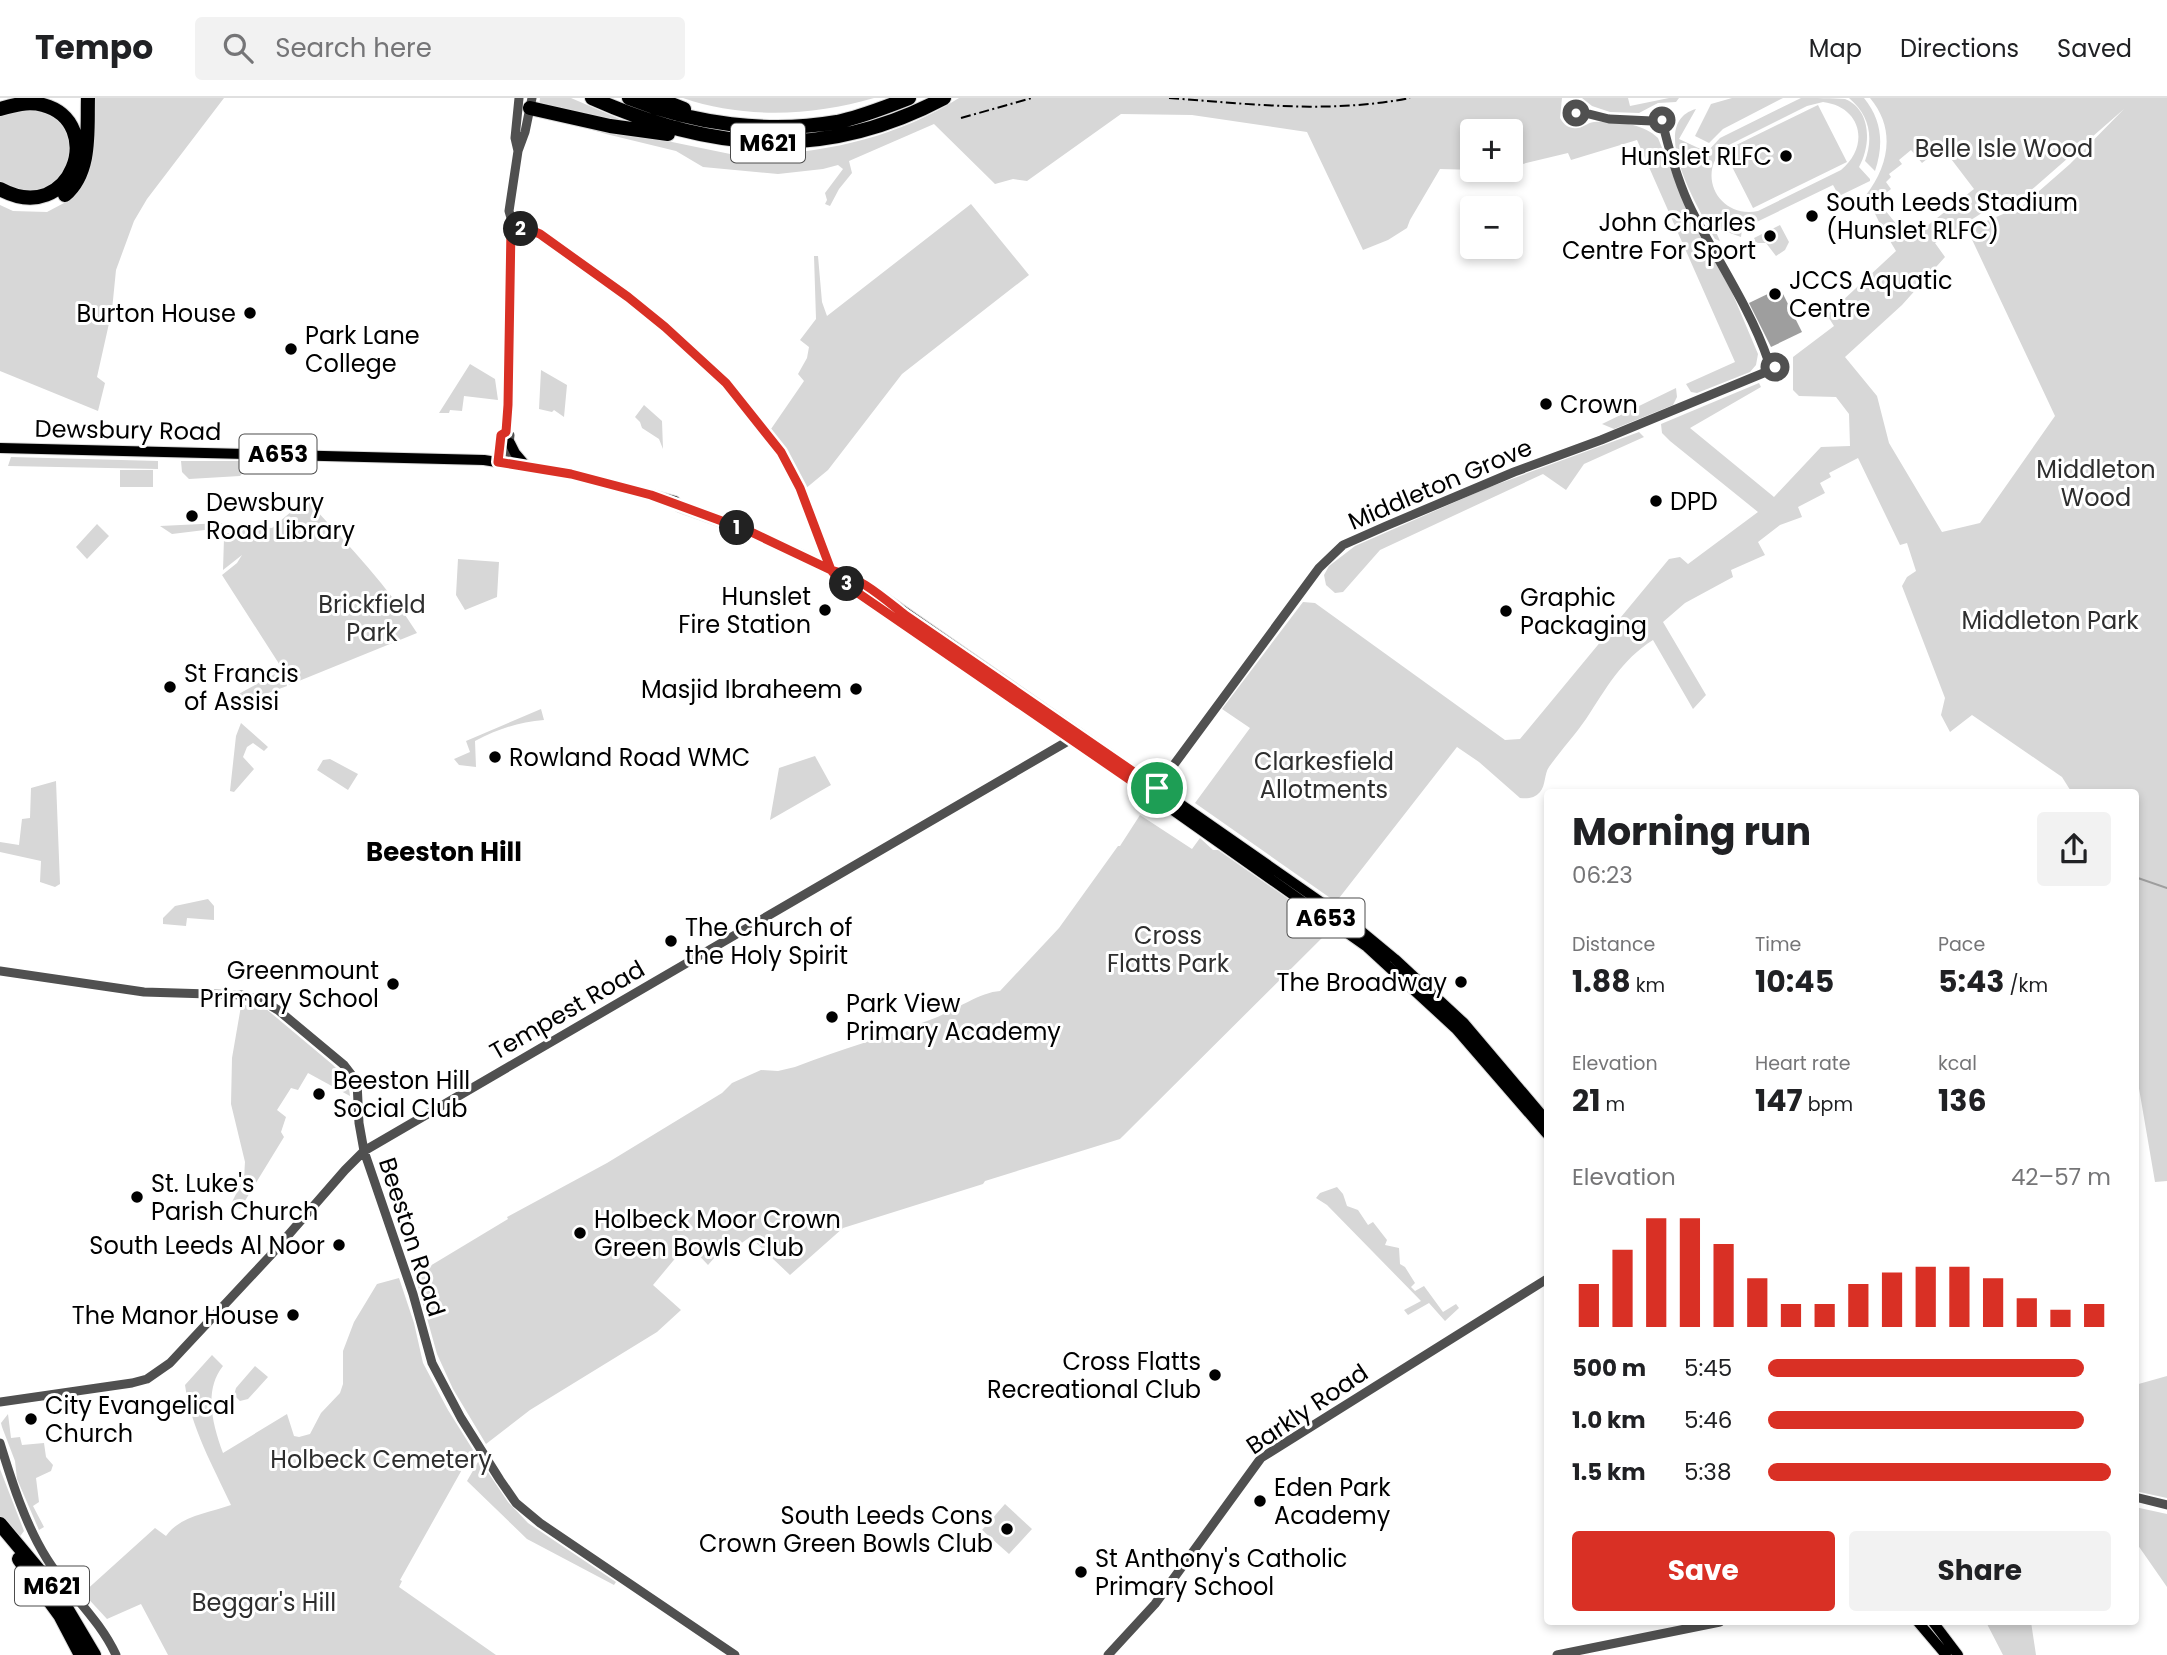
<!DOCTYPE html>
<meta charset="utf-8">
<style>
body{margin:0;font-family:Poppins,sans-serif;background:#f2f2f2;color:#202124;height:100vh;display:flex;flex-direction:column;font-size:26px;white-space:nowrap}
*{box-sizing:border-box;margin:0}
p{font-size:23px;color:#757577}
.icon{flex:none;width:38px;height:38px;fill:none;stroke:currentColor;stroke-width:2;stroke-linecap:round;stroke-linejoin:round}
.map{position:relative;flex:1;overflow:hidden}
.sheet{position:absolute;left:1544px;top:691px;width:595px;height:836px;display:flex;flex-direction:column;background:#fff;border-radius:7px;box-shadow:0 4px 10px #0003}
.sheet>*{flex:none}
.buttons{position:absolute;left:1460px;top:21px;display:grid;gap:14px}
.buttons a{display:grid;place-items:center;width:63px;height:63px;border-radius:7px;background:#fff;box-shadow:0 4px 10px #0003;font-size:35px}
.pin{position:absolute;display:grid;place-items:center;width:60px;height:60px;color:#fff;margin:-30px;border:4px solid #fff;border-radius:50%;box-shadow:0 2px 7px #0007}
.km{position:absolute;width:35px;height:35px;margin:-18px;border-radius:50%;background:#222;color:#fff;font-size:19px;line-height:35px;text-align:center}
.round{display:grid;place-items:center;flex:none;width:74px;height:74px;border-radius:7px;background:#f2f2f2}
.overview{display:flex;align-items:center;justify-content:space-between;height:119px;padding:0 28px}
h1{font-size:38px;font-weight:700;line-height:52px}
.figures{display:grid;grid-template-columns:repeat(3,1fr);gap:10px;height:119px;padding:7px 28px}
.figures div{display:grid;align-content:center}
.figures b{font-size:30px;font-weight:700}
.figures small{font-size:19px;font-weight:400}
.figures p{font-size:19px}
.chart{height:196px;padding:14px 28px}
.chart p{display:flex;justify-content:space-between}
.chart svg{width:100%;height:126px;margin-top:7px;stroke:#d93025;stroke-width:6}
.cta{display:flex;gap:14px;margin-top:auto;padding:14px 28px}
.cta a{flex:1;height:80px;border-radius:7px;background:#d93025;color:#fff;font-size:28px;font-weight:700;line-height:80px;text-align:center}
.cta a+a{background:#f2f2f2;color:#202124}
ul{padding:0 28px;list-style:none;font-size:23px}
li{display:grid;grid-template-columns:112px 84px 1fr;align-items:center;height:52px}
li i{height:18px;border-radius:9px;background:#d93025}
header{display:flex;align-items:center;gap:42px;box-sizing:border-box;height:98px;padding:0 35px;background:#fff;border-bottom:2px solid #e0e0e0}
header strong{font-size:33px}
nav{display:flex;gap:38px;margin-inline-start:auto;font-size:24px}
.search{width:490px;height:63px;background:#f2f2f2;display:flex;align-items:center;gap:18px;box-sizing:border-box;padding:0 24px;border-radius:7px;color:#757577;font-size:26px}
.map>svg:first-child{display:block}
.green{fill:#d7d7d7;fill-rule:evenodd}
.water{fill:#9e9e9e}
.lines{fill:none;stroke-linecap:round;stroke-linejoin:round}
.stream{stroke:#9e9e9e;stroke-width:2}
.primary-casing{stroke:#dbdbdb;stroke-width:12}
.motorway-casing{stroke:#dbdbdb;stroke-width:16}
.tertiary{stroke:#505050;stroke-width:9}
.primary{stroke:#000;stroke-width:10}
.motorway{stroke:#000;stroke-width:14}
.rail{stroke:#000;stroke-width:2;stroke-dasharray:10 3.5 2 3.5;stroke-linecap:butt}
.route-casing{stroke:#fff;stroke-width:14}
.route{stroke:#d93025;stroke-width:9}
.poi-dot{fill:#000;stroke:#fff;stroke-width:2.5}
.labels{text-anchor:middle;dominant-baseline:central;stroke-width:6;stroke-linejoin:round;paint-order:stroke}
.shield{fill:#fff;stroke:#4c4c4c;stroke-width:2}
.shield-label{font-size:23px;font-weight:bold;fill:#000}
.park-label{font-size:24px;fill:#2e2e2e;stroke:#fff}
.poi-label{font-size:24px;fill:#000;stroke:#fff;text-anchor:start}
.street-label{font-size:24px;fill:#000;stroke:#fff}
.neighbourhood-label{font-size:26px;font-weight:bold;fill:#000;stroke:#fff}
</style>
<header>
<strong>Tempo</strong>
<div class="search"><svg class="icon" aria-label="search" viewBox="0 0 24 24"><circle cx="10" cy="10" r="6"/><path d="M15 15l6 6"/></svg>Search here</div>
<nav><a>Map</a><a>Directions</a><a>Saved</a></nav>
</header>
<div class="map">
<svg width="2167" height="1557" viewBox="0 0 2167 1557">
<rect width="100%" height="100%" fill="#fff"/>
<path class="green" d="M93,0H224L147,101L134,123L116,172L112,212L97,279L105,285L98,313L0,273V107L13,113L47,114L64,105L77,93Z
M540,0H571L636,28L539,8Z
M683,0H874C813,18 744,21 683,0Z
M959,0H1562L1560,20C1563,25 1566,29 1573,30C1581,32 1586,25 1594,24C1615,23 1643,25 1658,40L1692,124L1731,192L1758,256L1756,267L1750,274L1697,295L1691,294L1686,286L1735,264L1637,42L1571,62L1568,55L1510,69V33H1472V72H1478L1440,71L1410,122L1407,130L1388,142L1363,152L1307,34L1192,17L1121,16L1027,83L1013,81L995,86L934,26L849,63L852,75L839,91L830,108L825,106L827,102L825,95L843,71L838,67L823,71L778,76L703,69L676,53L606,36L546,18L735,57C814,58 893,42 959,0Z
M1582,0H1628L1630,8L1669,0H1679L1676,4L1658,5L1639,15L1610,14L1592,8Z
M1732,0H1783L1723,31L1709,45L1695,38L1711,6Z
M1801,0C1814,0 1833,0 1845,1C1872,12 1871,48 1859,69L1870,81V83L1839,98L1833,87L1742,131L1741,139L1719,131L1716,134L1720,143L1715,141C1701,114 1645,25 1696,11L1679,41L1707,54L1720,40ZM1823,4C1862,9 1870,48 1841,72L1758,113C1719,121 1695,76 1725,49L1807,8Z
M1849,0H1864C1882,22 1884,46 1875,73L1865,63C1874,38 1869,17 1849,0Z
M1870,0H2167V1083L2155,1084L2135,967V695H2072L2062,679L1972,617L1950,634L1941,617L1945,600L1902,488L1907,479L1916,473L1907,445L1900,447L1858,360L1829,375L1831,379L1820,385L1825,395L1798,409L1802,419L1780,427L1758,444L1765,457L1731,472L1733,479L1685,505L1663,524L1706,597L1693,611L1653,542C1621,562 1606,591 1586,621C1575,637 1561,652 1549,669C1544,676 1546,687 1540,694C1535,700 1528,701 1520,700L1479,664L1457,649L1336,804L1195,705L1250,630L1222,611L1303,504L1315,505L1505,642L1520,641L1669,461L1680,459L1688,466L1758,414L1670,343L1662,335L1661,326L1759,285L1761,289L1690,330L1774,399L1821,349L1850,348L1849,316L1836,299L1799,298L1793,292V259L1834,228L1827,217L1896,153L1881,128L1866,97C1889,67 1896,31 1870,0ZM2124,11L2070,66L2022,108L1975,128L1968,133L2055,318L1980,425L1942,434L1889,345L1877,298L1845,259L1902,207L1945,159L1935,145L1985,113L2010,105L2029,94ZM1942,49L1974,91L1909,142L1877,102L1891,91L1886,84L1891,79L1889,76L1902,66L1899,62L1911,52L1922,65Z
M1818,7L1847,64L1753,110L1724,53Z
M37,9L60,21L70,35L71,64L56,88L28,95L0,83V16Z
M971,106L1029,177L902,276L828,372L805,391L784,351L771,331L804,283L798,276L807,260L809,249L800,242L816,221L814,158H818L822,204L827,218Z
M1780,127L1789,144L1785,152L1776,158L1766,145H1756L1754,140Z
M470,266L495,281L498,302L464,298L462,313L450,312L449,315H439Z
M541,272L567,287L564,319L554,312L552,314L539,311Z
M1676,290L1677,299L1673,307L1614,331L1602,326Z
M644,307L662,323L663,351L659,341L642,330L640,324L635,319Z
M1639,334L1644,339L1584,366L1566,392L1543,376L1380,452L1343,494L1335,495L1326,487L1324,477L1329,468L1355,448L1487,390Z
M11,359L158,363V371L8,368Z
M181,363H244L247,370L240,378L189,381L182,374Z
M120,372H153V389H120Z
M306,401C345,444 386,485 417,535L289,587L283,572L222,477L237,465L242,457L223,472L224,440L221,430L172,436L160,428L222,425L224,436L257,429L272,430Z
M97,426L109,438L87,461L76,449Z
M458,461L499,464L497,499L465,512L456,497Z
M282,572L287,588L241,605L235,598Z
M541,611L544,622C519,624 498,631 475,643L476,669L459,667L454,661L470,654L466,643Z
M241,625L268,649L264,653L253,645L247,649L243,659L254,671L234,694L230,693L236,638Z
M815,658L831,687L770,722L779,670Z
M330,661L358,676L348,692L317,672L323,662Z
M56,683L60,786L55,789L40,784L41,763L0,754V744L19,747L22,721L30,720L31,690Z
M1140,717L1192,751L1200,740L1213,752H1218L1331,831L1120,1041L985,1083L983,1086L843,1130L790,1177L750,1139L729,1154L727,1152L715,1159L708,1167L693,1151H683L653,1187L681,1212L657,1234L530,1312L486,1346L453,1291L437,1256L415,1177L508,1121L507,1119L607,1065L722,995L732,985L761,972L778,973L795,969C841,951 889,938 935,920C955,912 981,894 1000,893L1059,830L1118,748H1120Z
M208,801L214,808V822L187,820L186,828L163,826V820L175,808Z
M244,907L265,910L333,967L348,982L350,998L308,975L298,992L291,990L277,1012L286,1019L281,1034L284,1039L240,1111L231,1106L244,1080L245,1064L231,1006L232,960L241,908Z
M1337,1089L1343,1096L1347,1108L1358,1112L1368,1127L1373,1124L1387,1142L1385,1147L1399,1150L1400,1166L1405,1169L1415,1185L1411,1189L1415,1193L1424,1188L1443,1214L1456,1206L1459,1210L1445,1223L1429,1205L1408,1217L1404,1212L1421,1203L1327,1107L1316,1100L1320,1095Z
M399,1180L414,1225L423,1265L448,1312L473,1352L400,1482L402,1483L399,1489L496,1557H168L141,1506L107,1521L83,1495L155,1430L166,1438C180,1418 208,1415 231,1407C213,1368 191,1330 185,1287L212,1257L223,1268C203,1293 213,1327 223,1355L287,1316L294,1338L299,1339L310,1336L321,1315L340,1295L343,1286V1253L354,1224L377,1186Z
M255,1268L268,1279L248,1301L240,1303L234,1297L236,1290Z
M2167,1278V1400L2135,1393V1287Z
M8,1316L11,1340L20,1339L22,1347L44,1345L46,1359L53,1367L51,1373L36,1380L39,1404L33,1408L44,1429L39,1432L17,1381L15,1363L2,1329L1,1325Z
M478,1364H481L508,1404L528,1425L616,1484L614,1487L527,1441L467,1383Z
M0,1371L24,1433L18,1441L0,1419Z
M1005,1406L1032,1431L1009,1456L982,1432Z
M2135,1409L2167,1416V1489L2135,1443Z
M1986,1524H2031L2036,1557H2003Z"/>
<path class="water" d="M1780,190L1802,234L1771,249L1749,205Z"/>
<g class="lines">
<path class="stream" d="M2135,779L2167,790"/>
<defs>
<path id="primary" d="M510,345L515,355L526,368
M0,350L484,362L571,376L675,403
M670,403L680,409L753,435L866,487L1354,827L1395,861L1464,925L1547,1023
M831,472L840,482L1072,641L1367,849L1456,931L1547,1036
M1918,1524L1946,1557
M1933,1524L1958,1557"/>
<path id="motorway" d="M592,0C712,54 825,63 944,0
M629,0C694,26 767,36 837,24C861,19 886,9 909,0
M656,0L684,11
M530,10L610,28L668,36
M0,11C14,7 28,3 43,7C107,24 72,130 0,91
M65,97C92,74 87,32 88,0
M0,1426L56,1493L94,1557
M19,1461L60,1517L81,1557"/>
</defs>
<use href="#primary" class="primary-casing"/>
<use href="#motorway" class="motorway-casing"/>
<path class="tertiary" d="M1567 15a9 9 0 1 1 18 0a9 9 0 1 1-18 0Z
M1653 22a9 9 0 1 1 18 0a9 9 0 1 1-18 0Z
M1585,15L1609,21L1652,23
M1664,31C1671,59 1679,87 1692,113C1717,162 1750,210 1768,262
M518,53L515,40L519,0
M511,130L528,131L540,136L628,199L665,229L726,285L781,354L800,390L831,472
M1765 269a10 10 0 1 1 20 0a10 10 0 1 1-20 0Z
M498,364L501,337L506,334
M507,365L510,337L506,334L511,120L509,113L518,53L525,34L532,0
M1153,695L1319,470L1343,447L1386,428L1514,374L1601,342L1766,274
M0,873L144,894L242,897L261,902L278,912L344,967L357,984L359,1025L364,1053L413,1196L432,1265L461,1320L500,1382L516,1405L540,1425L735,1557
M0,1304L132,1285L147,1281L170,1265L270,1158L345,1072L364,1053L1075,639
M0,1345C12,1384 25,1426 47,1461C68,1495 99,1520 116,1557
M2135,1399L2167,1407
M1108,1557L1155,1506L1261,1360L1547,1181
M1557,1557L1720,1524"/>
<use href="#primary" class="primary"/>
<use href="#motorway" class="motorway"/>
<path class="rail" d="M1169,0C1251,6 1329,16 1410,0
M961,20L1032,0"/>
</g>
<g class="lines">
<defs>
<path id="route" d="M1157,690L905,517C882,499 860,479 831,472L749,433L651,397L571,376L498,364L501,337L506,334L508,307L511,130L528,131L540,136L628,199L665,229L726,285L781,354L800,390L831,472L839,482L1152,697L1157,690"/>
</defs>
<use href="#route" class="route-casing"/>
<use href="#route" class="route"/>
</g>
<g class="poi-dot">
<circle cx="1786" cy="58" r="7"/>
<circle cx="1812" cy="118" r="7"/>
<circle cx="1770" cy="138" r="7"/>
<circle cx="1775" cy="196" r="7"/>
<circle cx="250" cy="215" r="7"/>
<circle cx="291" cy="251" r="7"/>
<circle cx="1546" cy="306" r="7"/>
<circle cx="1656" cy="403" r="7"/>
<circle cx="192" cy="418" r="7"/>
<circle cx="825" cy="512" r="7"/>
<circle cx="1506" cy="513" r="7"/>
<circle cx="170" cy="589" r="7"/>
<circle cx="856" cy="591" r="7"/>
<circle cx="495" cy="659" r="7"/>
<circle cx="671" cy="843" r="7"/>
<circle cx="1461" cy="884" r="7"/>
<circle cx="393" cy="886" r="7"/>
<circle cx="832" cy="919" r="7"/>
<circle cx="319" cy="996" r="7"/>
<circle cx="137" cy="1099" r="7"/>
<circle cx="580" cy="1135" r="7"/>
<circle cx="339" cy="1147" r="7"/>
<circle cx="293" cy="1217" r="7"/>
<circle cx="1215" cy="1277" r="7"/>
<circle cx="31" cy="1321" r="7"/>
<circle cx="1260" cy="1403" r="7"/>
<circle cx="1007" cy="1431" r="7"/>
<circle cx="1081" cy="1474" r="7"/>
</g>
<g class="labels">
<g class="shield">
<rect x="731" y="25.5" width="74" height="39" rx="5"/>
<rect x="239.5" y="336.5" width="77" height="39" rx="5"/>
<rect x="1287.5" y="800.5" width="77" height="39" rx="5"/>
<rect x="15" y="1468.5" width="74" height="39" rx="5"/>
</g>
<g class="shield-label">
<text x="768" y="45">M621</text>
<text x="278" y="356">A653</text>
<text x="1326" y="820">A653</text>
<text x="52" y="1488">M621</text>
</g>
<g class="park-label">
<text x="2004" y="50">Belle Isle Wood</text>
<text x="2096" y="371">Middleton<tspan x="2096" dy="28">Wood</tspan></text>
<text x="372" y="506">Brickfield<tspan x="372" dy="28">Park</tspan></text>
<text x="2050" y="522">Middleton Park</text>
<text x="1324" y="663">Clarkesfield<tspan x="1324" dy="28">Allotments</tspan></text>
<text x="1168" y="837">Cross<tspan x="1168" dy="28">Flatts Park</tspan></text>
<text x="381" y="1361">Holbeck Cemetery</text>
<text x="264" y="1504">Beggar's Hill</text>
</g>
<g class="poi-label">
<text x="1772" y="58" text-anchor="end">Hunslet RLFC</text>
<text x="1826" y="104">South Leeds Stadium<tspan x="1826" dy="28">(Hunslet RLFC)</tspan></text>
<text x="1756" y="124" text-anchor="end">John Charles<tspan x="1756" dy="28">Centre For Sport</tspan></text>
<text x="1789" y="182">JCCS Aquatic<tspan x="1789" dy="28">Centre</tspan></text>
<text x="236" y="215" text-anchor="end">Burton House</text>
<text x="305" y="237">Park Lane<tspan x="305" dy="28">College</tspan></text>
<text x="1560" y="306">Crown</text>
<text x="1670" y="403">DPD</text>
<text x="206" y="404">Dewsbury<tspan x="206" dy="28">Road Library</tspan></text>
<text x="811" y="498" text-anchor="end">Hunslet<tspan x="811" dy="28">Fire Station</tspan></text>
<text x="1520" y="499">Graphic<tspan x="1520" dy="28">Packaging</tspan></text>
<text x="184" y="575">St Francis<tspan x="184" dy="28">of Assisi</tspan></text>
<text x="842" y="591" text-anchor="end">Masjid Ibraheem</text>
<text x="509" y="659">Rowland Road WMC</text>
<text x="685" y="829">The Church of<tspan x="685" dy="28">the Holy Spirit</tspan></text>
<text x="379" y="872" text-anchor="end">Greenmount<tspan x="379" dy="28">Primary School</tspan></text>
<text x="1447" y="884" text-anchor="end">The Broadway</text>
<text x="846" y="905">Park View<tspan x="846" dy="28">Primary Academy</tspan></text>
<text x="333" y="982">Beeston Hill<tspan x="333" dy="28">Social Club</tspan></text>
<text x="151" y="1085">St. Luke's<tspan x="151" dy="28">Parish Church</tspan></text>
<text x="594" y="1121">Holbeck Moor Crown<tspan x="594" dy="28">Green Bowls Club</tspan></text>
<text x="325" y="1147" text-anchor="end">South Leeds Al Noor</text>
<text x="279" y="1217" text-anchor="end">The Manor House</text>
<text x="1201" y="1263" text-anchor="end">Cross Flatts<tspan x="1201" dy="28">Recreational Club</tspan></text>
<text x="45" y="1307">City Evangelical<tspan x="45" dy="28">Church</tspan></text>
<text x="1274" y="1389">Eden Park<tspan x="1274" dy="28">Academy</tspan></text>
<text x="993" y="1417" text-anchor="end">South Leeds Cons<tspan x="993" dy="28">Crown Green Bowls Club</tspan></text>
<text x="1095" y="1460">St Anthony's Catholic<tspan x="1095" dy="28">Primary School</tspan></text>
</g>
<g class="street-label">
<text transform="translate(128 332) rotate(1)">Dewsbury Road</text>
<text transform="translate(1440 386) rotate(-23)">Middleton Grove</text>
<text transform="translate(567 912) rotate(-30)">Tempest Road</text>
<text transform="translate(412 1139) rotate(72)">Beeston Road</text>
<text transform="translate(1307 1311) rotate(-34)">Barkly Road</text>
</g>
<g class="neighbourhood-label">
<text x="444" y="754">Beeston Hill</text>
</g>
</g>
</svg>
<div class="buttons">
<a>+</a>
<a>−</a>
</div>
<div class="pin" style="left:1157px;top:690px;background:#1e9e55"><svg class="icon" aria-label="arrive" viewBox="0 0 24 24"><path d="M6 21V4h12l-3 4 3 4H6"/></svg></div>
<b class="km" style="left:737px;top:430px">1</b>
<b class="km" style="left:521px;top:131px">2</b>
<b class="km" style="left:847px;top:486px">3</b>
<section class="sheet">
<div class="overview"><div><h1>Morning run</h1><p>06:23</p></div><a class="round"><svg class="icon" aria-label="share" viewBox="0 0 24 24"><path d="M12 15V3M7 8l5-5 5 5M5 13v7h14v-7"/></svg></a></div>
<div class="figures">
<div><p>Distance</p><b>1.88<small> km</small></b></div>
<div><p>Time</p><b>10:45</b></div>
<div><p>Pace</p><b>5:43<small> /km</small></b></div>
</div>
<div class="figures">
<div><p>Elevation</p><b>21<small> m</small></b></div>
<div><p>Heart rate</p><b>147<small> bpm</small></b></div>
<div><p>kcal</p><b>136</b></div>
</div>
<div class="chart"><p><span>Elevation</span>42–57 m</p>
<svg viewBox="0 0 160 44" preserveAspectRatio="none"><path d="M5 44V29M15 44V17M25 44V6M35 44V6M45 44V15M55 44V27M65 44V36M75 44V36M85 44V29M95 44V25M105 44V23M115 44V23M125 44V27M135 44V34M145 44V38M155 44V36"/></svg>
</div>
<ul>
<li><b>500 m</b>5:45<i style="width:92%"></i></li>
<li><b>1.0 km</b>5:46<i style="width:92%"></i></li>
<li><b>1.5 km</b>5:38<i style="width:100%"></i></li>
</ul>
<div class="cta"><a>Save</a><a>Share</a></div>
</section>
</div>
